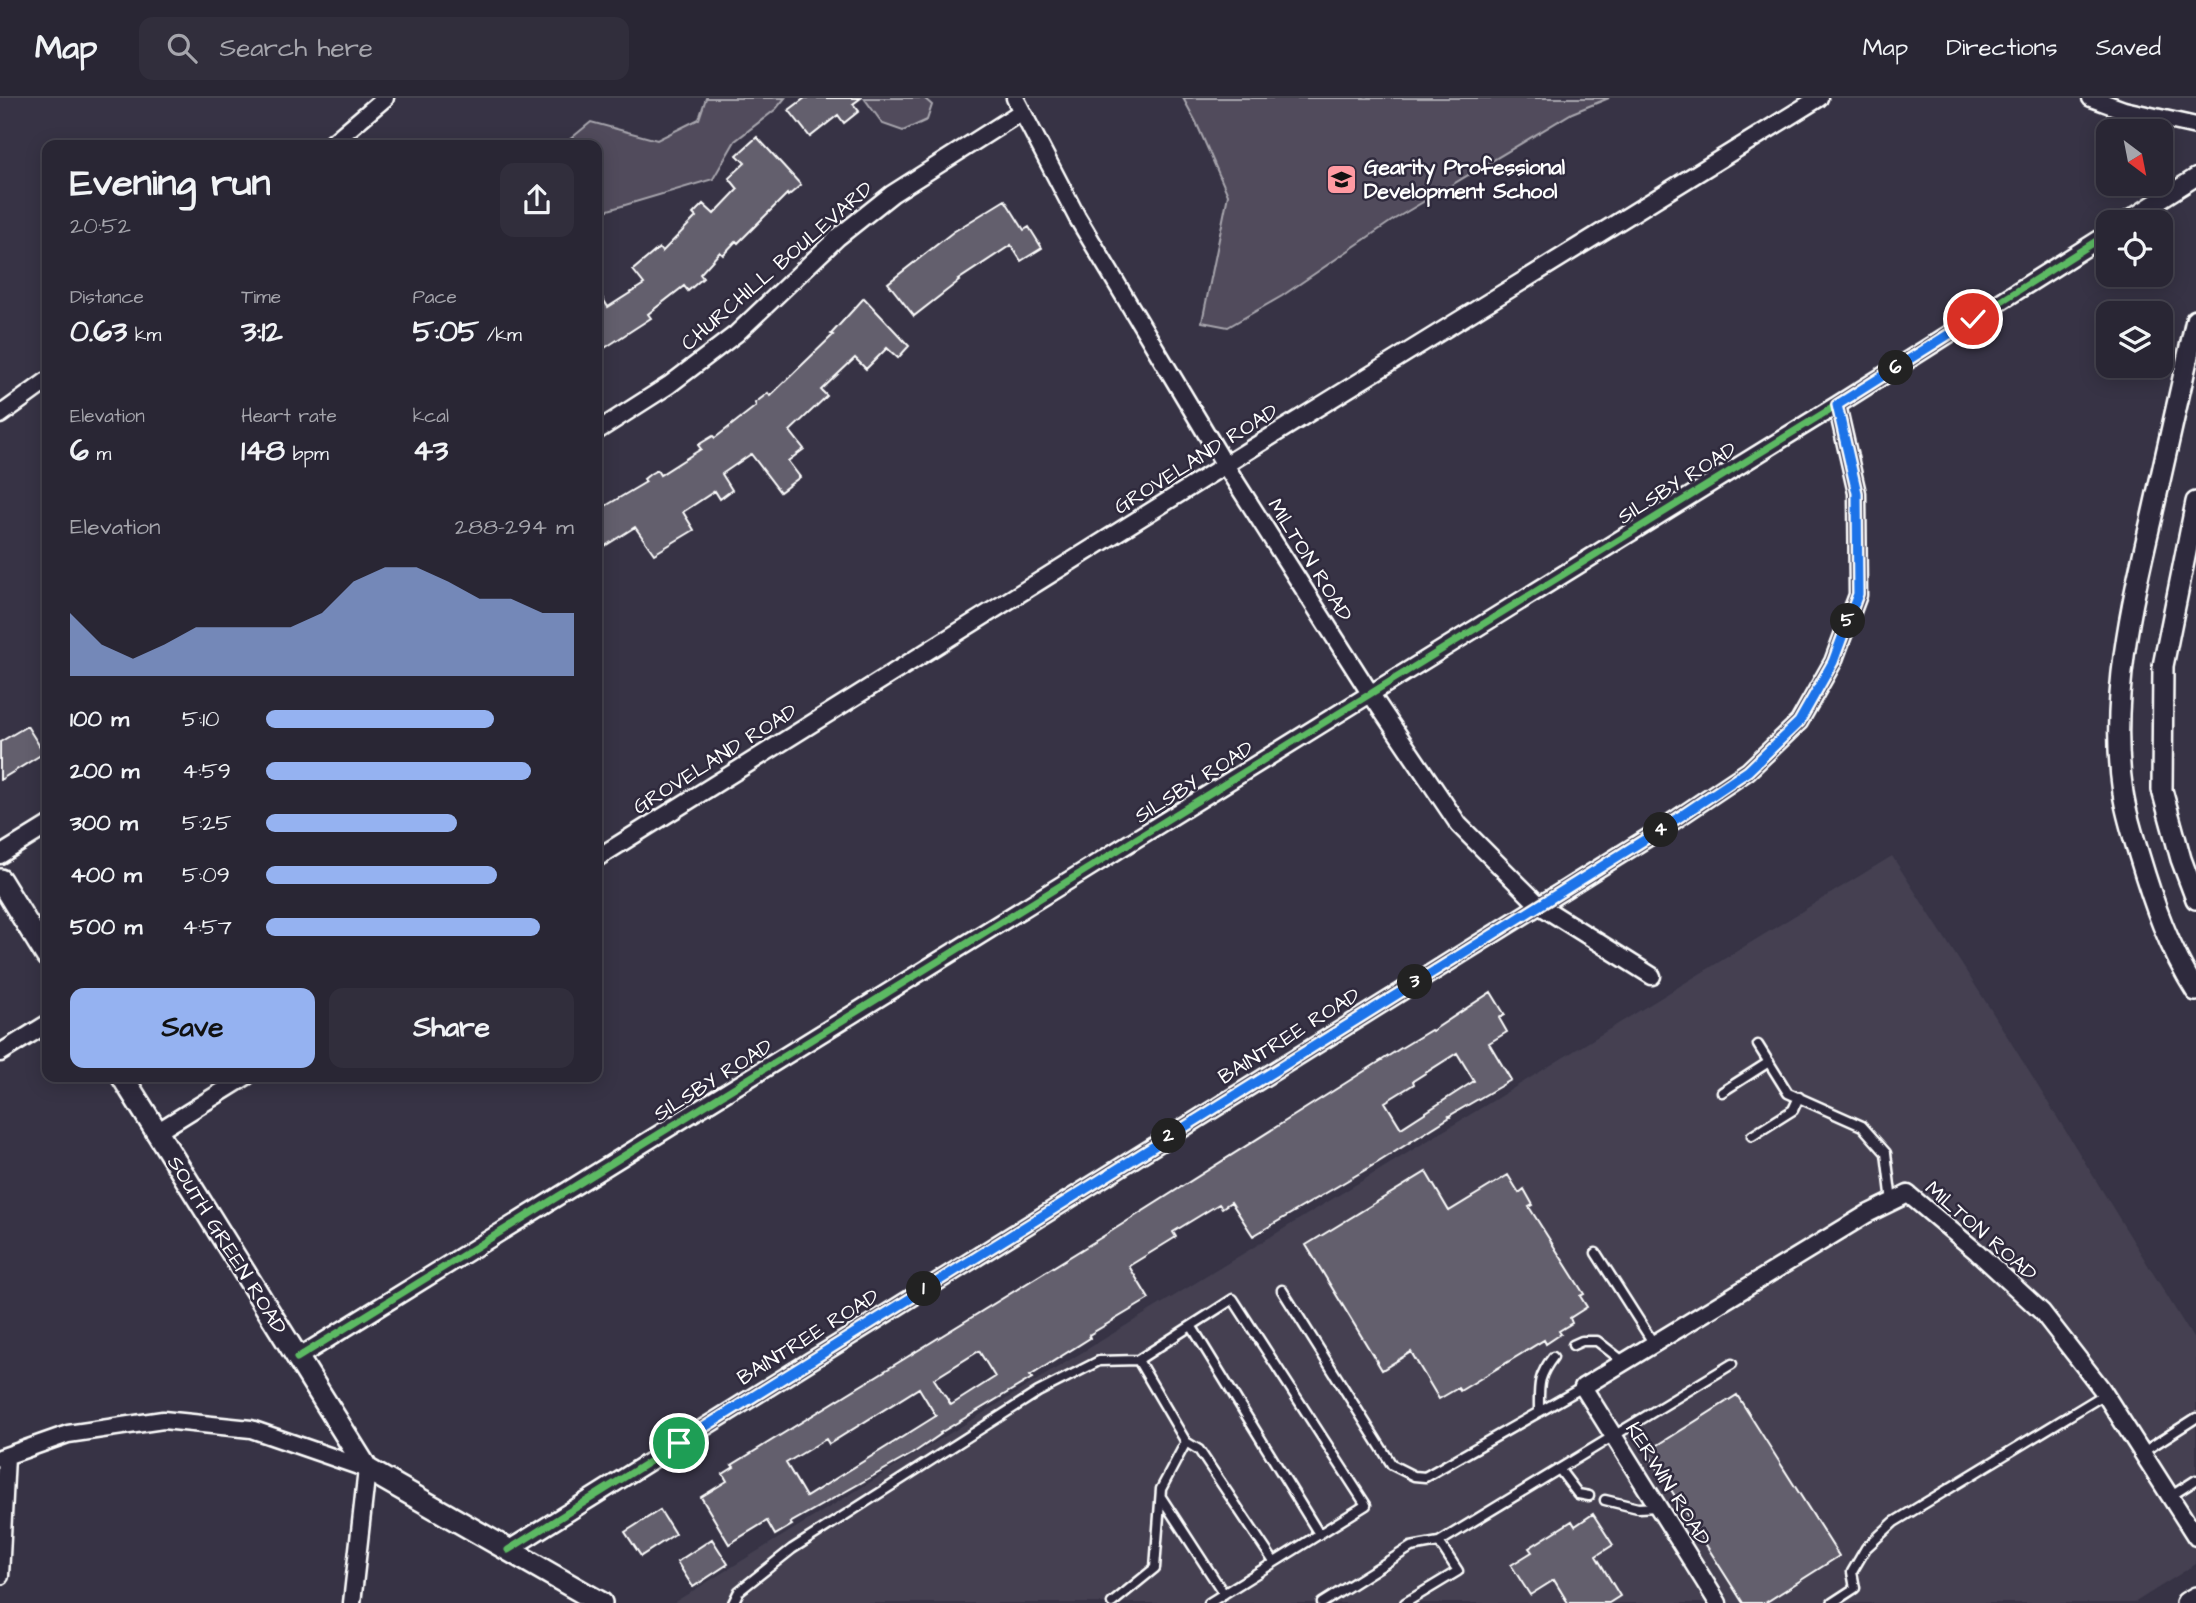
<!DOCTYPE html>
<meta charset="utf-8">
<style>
body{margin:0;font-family:"Architects Daughter",sans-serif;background:#312e3c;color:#f1f3f6;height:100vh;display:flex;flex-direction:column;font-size:26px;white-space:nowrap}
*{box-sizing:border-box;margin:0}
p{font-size:23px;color:#a5a5ac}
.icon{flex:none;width:38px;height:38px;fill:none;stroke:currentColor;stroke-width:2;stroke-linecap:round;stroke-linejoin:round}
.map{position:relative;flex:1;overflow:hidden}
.side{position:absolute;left:42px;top:42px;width:560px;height:942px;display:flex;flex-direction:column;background:#292634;border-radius:14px;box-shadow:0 4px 18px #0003,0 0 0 2px #45434f}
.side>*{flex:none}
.needle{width:46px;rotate:148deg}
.buttons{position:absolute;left:2096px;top:21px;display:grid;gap:14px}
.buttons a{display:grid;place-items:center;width:77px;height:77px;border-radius:14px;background:#292634;box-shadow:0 4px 18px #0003,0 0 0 2px #45434f;font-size:35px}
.pin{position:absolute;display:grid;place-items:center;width:60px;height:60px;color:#fff;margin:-30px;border:4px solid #fff;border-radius:50%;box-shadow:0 2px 7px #0007}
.km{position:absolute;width:35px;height:35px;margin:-18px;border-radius:50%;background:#222;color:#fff;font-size:19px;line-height:35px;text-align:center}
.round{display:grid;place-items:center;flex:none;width:74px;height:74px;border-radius:14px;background:#312e3c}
.headline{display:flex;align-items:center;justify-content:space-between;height:119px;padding:0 28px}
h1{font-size:38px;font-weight:700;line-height:52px}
.stats{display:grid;grid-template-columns:repeat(3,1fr);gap:10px;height:119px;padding:7px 28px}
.stats div{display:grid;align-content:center}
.stats b{font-size:30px;font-weight:700}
.stats small{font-size:19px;font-weight:400}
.stats p{font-size:19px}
.chart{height:196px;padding:14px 28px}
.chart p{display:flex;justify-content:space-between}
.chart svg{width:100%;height:126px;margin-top:7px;fill:#95b2f1;opacity:.7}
.cta{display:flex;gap:14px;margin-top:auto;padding:14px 28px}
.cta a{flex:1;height:80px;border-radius:14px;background:#95b2f1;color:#111;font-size:28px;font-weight:700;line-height:80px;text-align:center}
.cta a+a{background:#312e3c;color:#f1f3f6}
ul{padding:0 28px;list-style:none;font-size:23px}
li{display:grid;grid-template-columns:112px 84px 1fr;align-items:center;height:52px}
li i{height:18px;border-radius:9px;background:#95b2f1}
header{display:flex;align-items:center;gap:42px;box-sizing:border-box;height:98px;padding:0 35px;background:#292634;border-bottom:2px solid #45434f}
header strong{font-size:33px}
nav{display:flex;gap:38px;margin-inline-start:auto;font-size:24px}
.search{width:490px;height:63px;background:#312e3c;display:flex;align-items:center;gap:18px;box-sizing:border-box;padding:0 24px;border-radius:14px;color:#a5a5ac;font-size:26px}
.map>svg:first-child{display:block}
.built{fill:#444051}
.green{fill:#514c5c;stroke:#a8a6ae;stroke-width:2}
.building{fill:#635f6d;stroke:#fff;stroke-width:2;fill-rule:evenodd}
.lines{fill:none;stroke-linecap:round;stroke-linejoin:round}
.service-casing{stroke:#fff;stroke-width:13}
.minor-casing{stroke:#fff;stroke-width:21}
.tertiary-casing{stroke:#fff;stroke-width:24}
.secondary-casing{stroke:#fff;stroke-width:26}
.service{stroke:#2f2a3d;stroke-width:8}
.minor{stroke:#2f2a3d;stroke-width:16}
.tertiary{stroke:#2f2a3d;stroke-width:19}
.secondary{stroke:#2f2a3d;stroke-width:21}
.cycleway-casing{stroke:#2f2a3d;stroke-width:11}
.cycleway{stroke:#5cba63;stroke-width:7}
.route-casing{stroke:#fff;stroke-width:14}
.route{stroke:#1a73e8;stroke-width:9}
.labels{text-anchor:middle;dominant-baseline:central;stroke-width:5;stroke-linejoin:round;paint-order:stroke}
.poi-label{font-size:21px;font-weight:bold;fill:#fff;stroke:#2f2a3d;text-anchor:start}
.street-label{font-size:21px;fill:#fff;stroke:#2f2a3d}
</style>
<header>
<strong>Map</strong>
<div class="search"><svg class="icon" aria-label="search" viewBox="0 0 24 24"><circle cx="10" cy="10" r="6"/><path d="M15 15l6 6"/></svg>Search here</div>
<nav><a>Map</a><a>Directions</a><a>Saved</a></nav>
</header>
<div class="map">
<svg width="2196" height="1505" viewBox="0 0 2196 1505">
<rect width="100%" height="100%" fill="#373345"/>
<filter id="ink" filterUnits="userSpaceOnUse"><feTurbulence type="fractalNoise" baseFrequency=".0143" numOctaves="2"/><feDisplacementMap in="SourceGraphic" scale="14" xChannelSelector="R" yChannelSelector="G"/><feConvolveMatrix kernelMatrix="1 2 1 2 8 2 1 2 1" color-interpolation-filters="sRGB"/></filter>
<g filter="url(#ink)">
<path class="built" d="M1892,758L1991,912L2196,1245V1466L2134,1505H673Z"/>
<path class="green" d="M706,0H785L776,11L735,43L713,81L605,113L597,111V47H563L591,24L657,42L699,21Z
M864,0H924L932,7L927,22L903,33L883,26Z
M1183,0H1609L1572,15L1393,122L1282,198L1228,229L1202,224L1228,97L1196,24Z"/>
<path class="building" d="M805,0H861L853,6L859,13L844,25L838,17L810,39L789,12Z
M757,39L801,87L788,98L787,96L738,145L736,143L723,157L720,154L700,176L703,180L696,186L688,193L684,188L648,216L651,220L597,255V191L608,209L644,186L633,172L659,150L662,154L696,119L693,116L703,106L714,116L738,91L729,80L745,65L737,57Z
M1005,102L1024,132L1029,129L1042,150L1021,163L1011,147L958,182L959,183L914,218L888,185L953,134Z
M864,200L909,248L898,260L887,250L866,271L855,260L821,292L827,298L790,333L804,351L788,363L800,379L780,394L751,356L722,376L732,392L720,401L715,393L683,414L694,432L654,456L635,429L597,453V413L646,384L644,381L650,376L657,372L660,377L701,351L698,347L713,338L715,340L756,308L755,305L768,295L770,298L833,237L831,236Z
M27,628L44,655L0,682V644Z
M1491,894L1505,917L1499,920L1507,934L1489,945L1511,982L1449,1018L1450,1019L1377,1065L1253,1138L1231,1104L1222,1110L1219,1106L1173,1134L1176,1139L1129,1168L1149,1201L1089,1237L1090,1240L1030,1278L1032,1280L940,1335L941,1336L912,1356L790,1425L792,1427L775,1437L767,1423L729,1446L701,1399L727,1383L723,1376L734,1369L732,1367L1102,1139L1401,950L1431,932L1432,933ZM1457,955L1474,983L1401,1030L1385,1004L1414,986L1413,983ZM979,1253L995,1279L951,1307L934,1281ZM919,1290L936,1318L806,1399L786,1365L826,1341L829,1346Z
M1426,1074L1449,1113L1508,1077L1519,1095L1524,1091L1533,1107L1529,1109L1584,1196L1580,1198L1587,1209L1570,1220L1572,1225L1559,1233L1561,1236L1546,1246L1544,1242L1460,1293L1458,1290L1439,1301L1411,1254L1382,1272L1306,1147Z
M1737,1297L1839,1458L1765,1505H1743L1647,1354Z
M660,1412L675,1436L641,1458L625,1434Z
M1593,1416L1613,1447L1596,1458L1620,1498L1609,1505H1568L1554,1482L1530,1497L1511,1467L1532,1454L1529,1450L1572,1423L1575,1428Z
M712,1441L728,1466L693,1489L677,1464Z"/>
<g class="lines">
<defs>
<path id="service" d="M1758,947L1788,995L1862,1028L1886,1055L1892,1104
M1722,994L1769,964
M1752,1038L1793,1012L1799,999
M1596,1155L1654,1246
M1282,1192L1392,1367L1414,1378L1425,1379L1583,1289
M1192,1229L1319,1436
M1573,1247L1582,1243H1597L1624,1264
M1539,1314C1539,1288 1537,1280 1553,1259
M2143,1354L2196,1320
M1559,1371L1578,1396L1589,1398
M2171,1398L2196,1382
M1161,1399L1224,1496
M1605,1402L1638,1410L1657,1409
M733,1505L739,1493L792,1451L1038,1294L1099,1263L1138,1262
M1112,1505L1155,1470L1161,1391L1186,1344
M1209,1505L1366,1407L1233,1201L1138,1262L1186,1344L1199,1352L1274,1464
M1322,1505L1411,1449L1439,1444L1732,1266
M1405,1505L1458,1473L1439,1444
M1832,1505L1855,1490L1852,1474L1866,1450L1894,1424L2105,1296"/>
<path id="minor" d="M1015,0L1077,119L1225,367L1370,595L1459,727L1539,807L1652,878
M2091,0L2124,12L2196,28
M330,47L385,0
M2125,124L2196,79
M0,317L47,283
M597,333L669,287L736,236L838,139L892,96L1021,14
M0,757L47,728
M597,760L1249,352L1819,0
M0,955L47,926
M157,1034L247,978
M297,1260L1837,307L2109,135
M0,1360L68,1336L163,1322L251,1331L367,1371L352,1505
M508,1452L1660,732L1748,673L1799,624L1833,564L1858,497L1857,395L1837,307
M0,1478L6,1358
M1718,1505L1583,1289L1867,1116L1908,1096L1977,1154L2042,1214L2101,1290L2196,1439"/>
<path id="tertiary" d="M2196,222C2181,287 2167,353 2152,418C2131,508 2109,602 2123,695C2126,716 2133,737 2139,757C2153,804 2169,851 2196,893
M2196,404L2163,568L2162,692L2181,761L2196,801"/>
<path id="secondary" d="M0,782L47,858
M122,978L367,1371L601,1505
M2187,1505L2196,1500"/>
</defs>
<use href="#service" class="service-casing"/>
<use href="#minor" class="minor-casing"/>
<use href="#tertiary" class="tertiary-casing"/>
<use href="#secondary" class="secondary-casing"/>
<use href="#service" class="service"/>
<use href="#minor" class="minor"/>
<use href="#tertiary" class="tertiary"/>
<use href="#secondary" class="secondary"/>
<defs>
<path id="cycleway" d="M297,1260L1837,307L2109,135
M508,1452L1660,732L1748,673L1799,624L1833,564L1858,497L1857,395L1837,307"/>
</defs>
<use href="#cycleway" class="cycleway-casing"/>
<use href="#cycleway" class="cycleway"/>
</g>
</g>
<g class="lines" filter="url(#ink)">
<defs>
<path id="route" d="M679,1345L1660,732L1748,673L1799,624L1833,564L1858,496L1857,395L1837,307L1973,221"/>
</defs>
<use href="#route" class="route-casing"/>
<use href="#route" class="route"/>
</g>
<defs>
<symbol id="school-square" viewBox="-11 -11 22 22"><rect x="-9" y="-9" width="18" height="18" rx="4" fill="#ff9aa2" stroke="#2f2a3d"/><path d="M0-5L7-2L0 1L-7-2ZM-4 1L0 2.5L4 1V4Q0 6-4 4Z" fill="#111"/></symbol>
</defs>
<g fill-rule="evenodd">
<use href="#school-square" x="1324" y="64" width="35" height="35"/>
</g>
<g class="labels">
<g class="poi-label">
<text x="1364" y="69">Gearity Professional<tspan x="1364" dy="24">Development School</tspan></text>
</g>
<g class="street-label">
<text transform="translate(777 168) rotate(-41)">CHURCHILL BOULEVARD</text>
<text transform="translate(1196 361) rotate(-32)">GROVELAND ROAD</text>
<text transform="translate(1677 385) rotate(-32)">SILSBY ROAD</text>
<text transform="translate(1310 462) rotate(58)">MILTON ROAD</text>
<text transform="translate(715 661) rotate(-32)">GROVELAND ROAD</text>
<text transform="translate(1194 684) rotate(-32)">SILSBY ROAD</text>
<text transform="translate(1289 938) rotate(-32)">BAINTREE ROAD</text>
<text transform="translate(713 982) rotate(-32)">SILSBY ROAD</text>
<text transform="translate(1981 1133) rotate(41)">MILTON ROAD</text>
<text transform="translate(227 1147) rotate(58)">SOUTH GREEN ROAD</text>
<text transform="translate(808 1239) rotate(-32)">BAINTREE ROAD</text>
<text transform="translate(1668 1386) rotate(58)">KERWIN ROAD</text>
</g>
</g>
</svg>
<div class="buttons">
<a><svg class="needle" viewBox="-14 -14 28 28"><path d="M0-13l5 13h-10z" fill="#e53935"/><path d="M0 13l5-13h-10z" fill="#a5a5ac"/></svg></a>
<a><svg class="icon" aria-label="locate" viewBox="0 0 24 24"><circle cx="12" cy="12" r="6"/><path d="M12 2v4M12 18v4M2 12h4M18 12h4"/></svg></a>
<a><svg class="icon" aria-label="layers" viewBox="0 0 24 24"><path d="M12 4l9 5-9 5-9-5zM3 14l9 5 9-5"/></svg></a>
</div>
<div class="pin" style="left:679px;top:1345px;background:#1e9e55"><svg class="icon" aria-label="arrive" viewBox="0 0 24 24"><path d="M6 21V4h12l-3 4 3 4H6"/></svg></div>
<div class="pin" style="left:1973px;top:221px;background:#d93025"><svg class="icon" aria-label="check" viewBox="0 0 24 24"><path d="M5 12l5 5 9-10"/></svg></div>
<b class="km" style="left:924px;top:1191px">1</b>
<b class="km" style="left:1169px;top:1038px">2</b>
<b class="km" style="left:1415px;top:884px">3</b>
<b class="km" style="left:1661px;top:732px">4</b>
<b class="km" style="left:1848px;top:523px">5</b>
<b class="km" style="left:1896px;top:270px">6</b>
<section class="side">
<div class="headline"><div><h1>Evening run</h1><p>20:52</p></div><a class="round"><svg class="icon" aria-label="share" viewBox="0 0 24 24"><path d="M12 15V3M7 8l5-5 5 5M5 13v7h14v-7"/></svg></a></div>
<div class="stats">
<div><p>Distance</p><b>0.63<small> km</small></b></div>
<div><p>Time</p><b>3:12</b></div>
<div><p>Pace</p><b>5:05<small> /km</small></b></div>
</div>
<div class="stats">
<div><p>Elevation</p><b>6<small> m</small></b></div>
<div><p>Heart rate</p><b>148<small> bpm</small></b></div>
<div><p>kcal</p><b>43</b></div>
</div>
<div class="chart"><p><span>Elevation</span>288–294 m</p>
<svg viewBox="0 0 160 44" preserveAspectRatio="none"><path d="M0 44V22L10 33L20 38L30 33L40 27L50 27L60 27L70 27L80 22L90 11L100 6L110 6L120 11L130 17L140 17L150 22L160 22V44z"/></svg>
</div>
<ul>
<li><b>100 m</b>5:10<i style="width:74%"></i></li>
<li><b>200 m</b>4:59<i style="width:86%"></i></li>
<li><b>300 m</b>5:25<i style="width:62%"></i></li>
<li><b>400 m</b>5:09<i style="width:75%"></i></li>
<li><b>500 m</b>4:57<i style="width:89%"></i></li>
</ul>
<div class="cta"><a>Save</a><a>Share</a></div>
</section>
</div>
